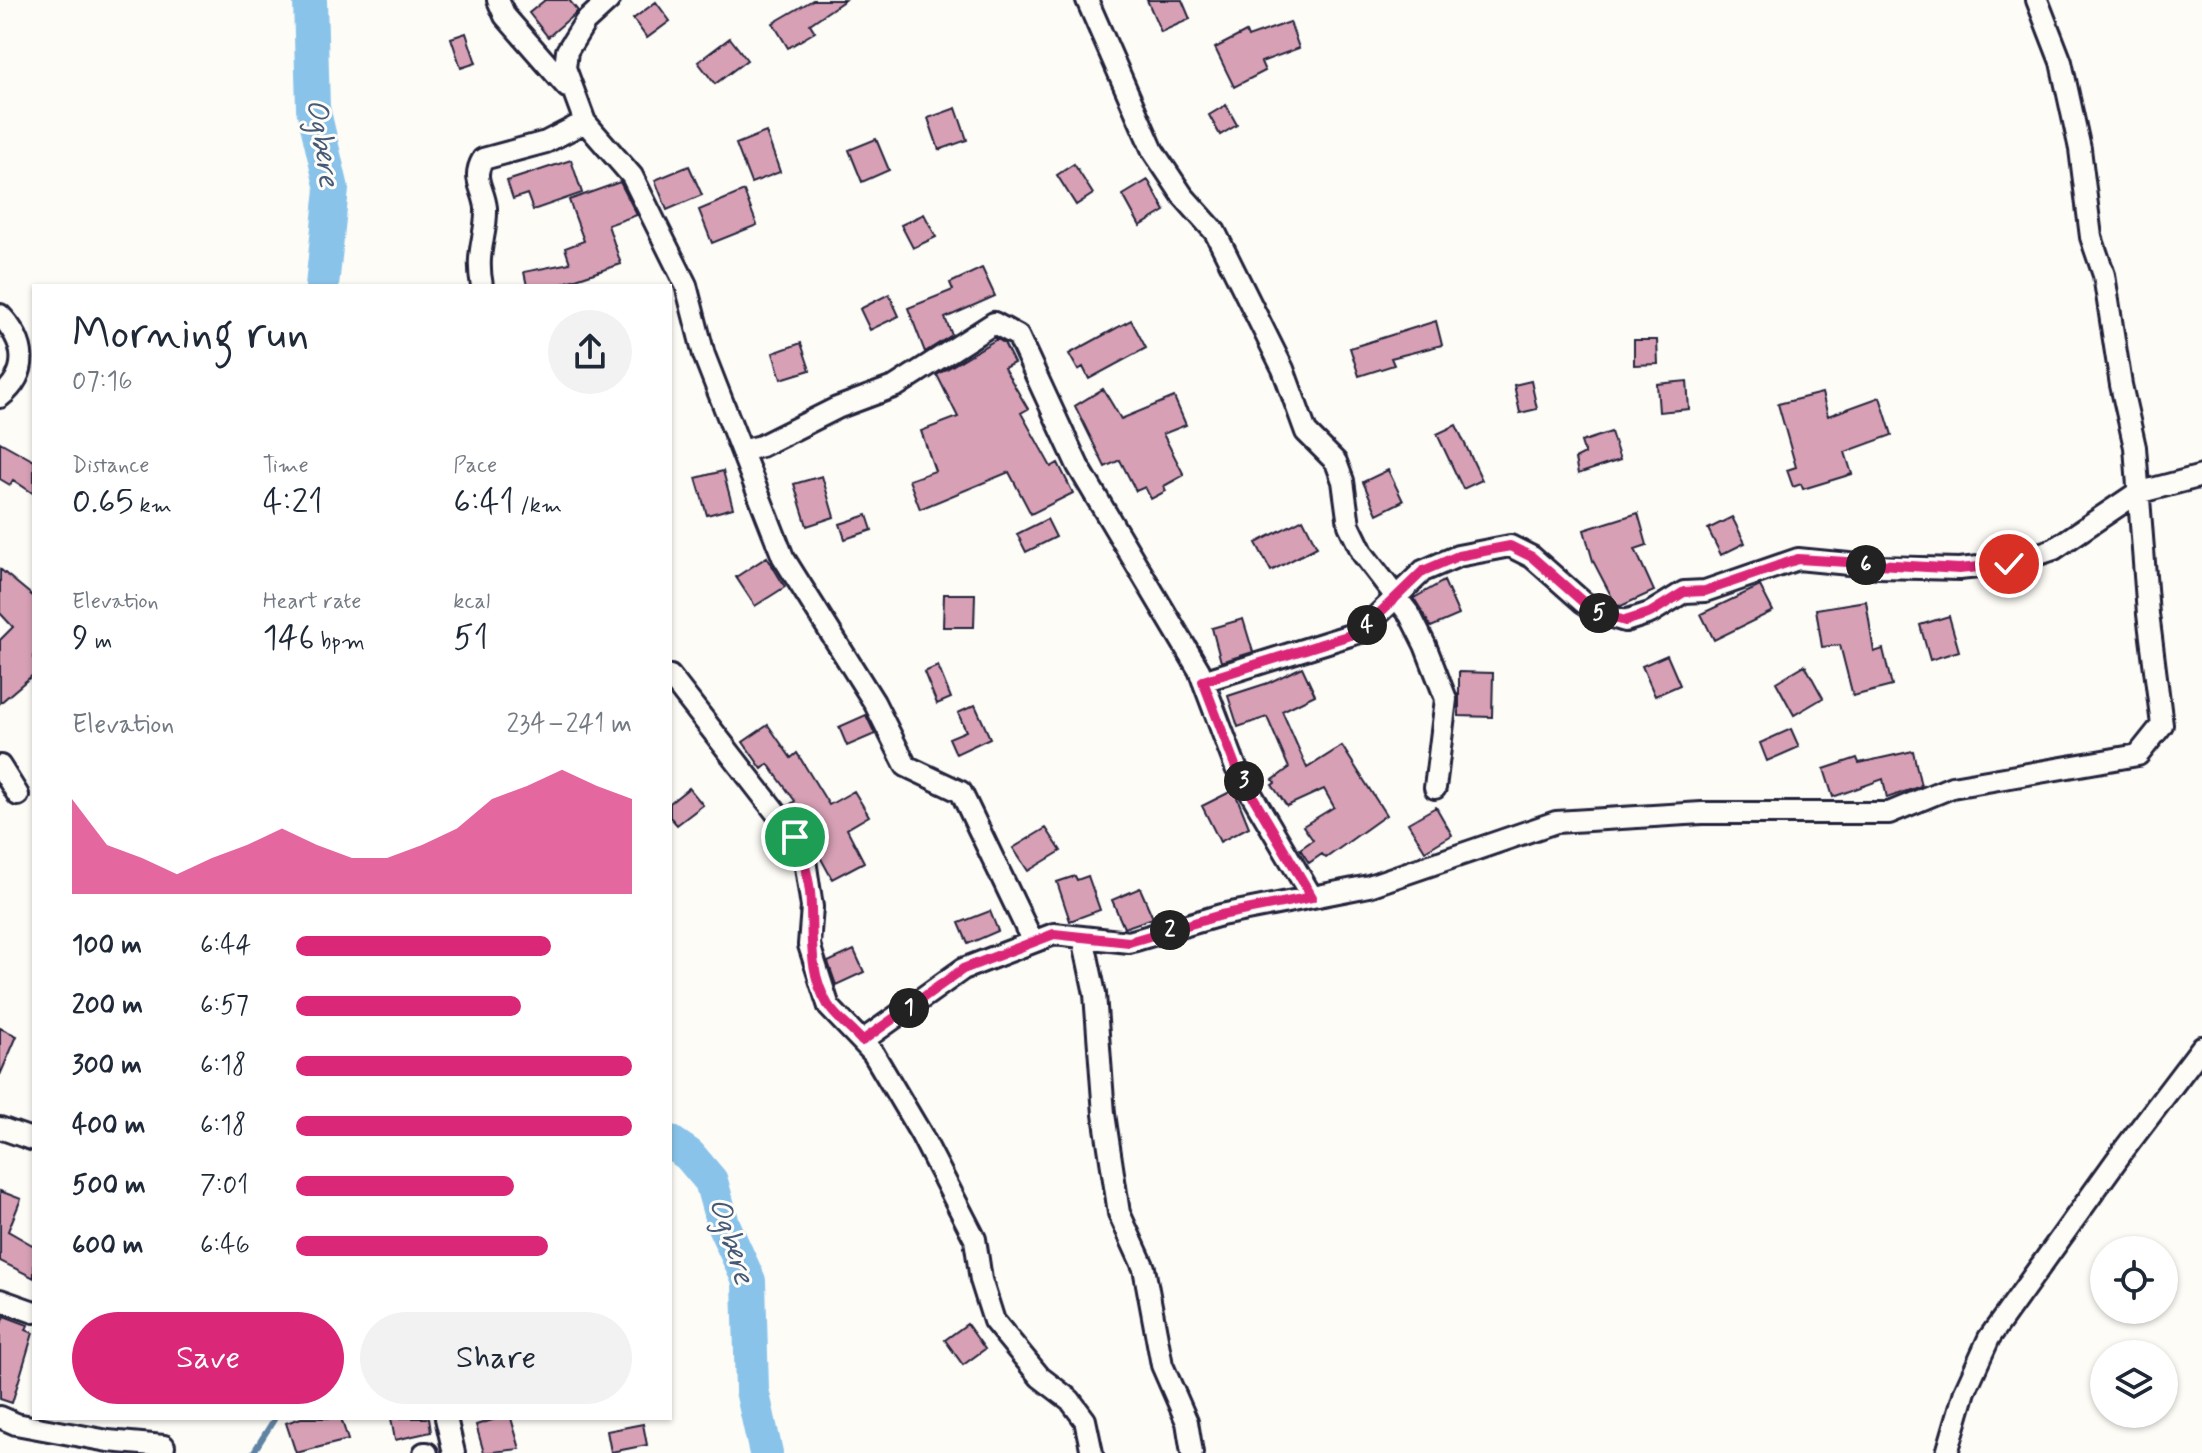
<!DOCTYPE html>
<meta charset="utf-8">
<style>
body{margin:0;font-family:Mynerve,sans-serif;background:#f2f2f3;color:#1f2937;height:100vh;display:flex;flex-direction:column;font-size:30px;white-space:nowrap}
*{box-sizing:border-box;margin:0}
p{font-size:26px;color:#747a83}
.icon{flex:none;width:44px;height:44px;fill:none;stroke:currentColor;stroke-width:2;stroke-linecap:round;stroke-linejoin:round}
.map{position:relative;flex:1;overflow:hidden}
.side{position:absolute;left:32px;top:284px;width:640px;height:1136px;display:flex;flex-direction:column;background:#fff;border-radius:0px;box-shadow:0 2px 6px #0004}
.side>*{flex:none}
.controls{position:absolute;left:2090px;top:1236px;display:grid;gap:16px}
.controls a{display:grid;place-items:center;width:88px;height:88px;border-radius:50%;background:#fff;box-shadow:0 2px 6px #0004;font-size:40px}
.pin{position:absolute;display:grid;place-items:center;width:68px;height:68px;color:#fff;margin:-34px;border:4px solid #fff;border-radius:50%;box-shadow:0 2px 8px #0007}
.km{position:absolute;width:40px;height:40px;margin:-20px;border-radius:50%;background:#222;color:#fff;font-size:22px;line-height:40px;text-align:center}
.round{display:grid;place-items:center;flex:none;width:84px;height:84px;border-radius:42px;background:#f2f2f3}
.summary{display:flex;align-items:center;justify-content:space-between;height:136px;padding:0 40px}
h1{font-size:44px;font-weight:600;line-height:60px}
.stats{display:grid;grid-template-columns:repeat(3,1fr);gap:12px;height:136px;padding:8px 40px}
.stats div{display:grid;align-content:center}
.stats b{font-size:34px;font-weight:600}
.stats small{font-size:22px;font-weight:400}
.stats p{font-size:22px}
.chart{height:224px;padding:16px 40px}
.chart p{display:flex;justify-content:space-between}
.chart svg{width:100%;height:144px;margin-top:8px;fill:#db2777;opacity:.7}
.cta{display:flex;gap:16px;margin-top:auto;padding:16px 40px}
.cta a{flex:1;height:92px;border-radius:48px;background:#db2777;color:#fff;font-size:32px;font-weight:600;line-height:92px;text-align:center}
.cta a+a{background:#f2f2f3;color:#1f2937}
ul{padding:0 40px;list-style:none;font-size:26px}
li{display:grid;grid-template-columns:128px 96px 1fr;align-items:center;height:60px}
li i{height:20px;border-radius:10px;background:#db2777}
.map>svg:first-child{display:block}
.lines{fill:none;stroke-linecap:round;stroke-linejoin:round}
.stream{stroke:#6083a3;stroke-width:6}
.river{stroke:#8ac3e9;stroke-width:34}
.building{fill:#d7a0b5;stroke:#22223b;stroke-width:2}
.minor-casing{stroke:#22223b;stroke-width:26}
.minor{stroke:#fdfcf7;stroke-width:20}
.route-casing{stroke:#fff;stroke-width:16}
.route{stroke:#db2777;stroke-width:10}
.labels{text-anchor:middle;dominant-baseline:central;stroke-width:6;stroke-linejoin:round;paint-order:stroke}
.water-label{font-size:30px;font-style:italic;fill:#465a78;stroke:#fdfcf7}
</style>
<div class="map">
<svg width="2202" height="1453" viewBox="0 0 2202 1453">
<rect width="100%" height="100%" fill="#fdfcf7"/>
<filter id="ink" filterUnits="userSpaceOnUse"><feTurbulence type="fractalNoise" baseFrequency=".0125" numOctaves="2"/><feDisplacementMap in="SourceGraphic" scale="16" xChannelSelector="R" yChannelSelector="G"/><feConvolveMatrix kernelMatrix="1 2 1 2 8 2 1 2 1" color-interpolation-filters="sRGB"/></filter>
<g filter="url(#ink)">
<g class="lines">
<path class="stream" d="M253,1453L275,1418"/>
<path class="river" d="M310,0L313,108L332,189L322,286
M670,1142L689,1155L711,1181L723,1224L749,1281L752,1390L766,1453"/>
</g>
<path class="building" d="M545,0H569L578,11L548,37L529,13Z
M813,0H845L810,24L815,32L788,48L773,23Z
M1147,0H1182L1190,19L1161,32Z
M656,2L670,21L647,38L633,19Z
M1290,22L1299,48L1261,62L1265,71L1234,87L1215,48L1246,32L1248,37Z
M466,33L476,63L461,68L451,38Z
M730,38L747,60L715,84L698,62Z
M1226,105L1237,125L1220,135L1209,115Z
M956,108L967,140L939,150L928,118Z
M766,132L780,172L751,183L736,144Z
M876,139L889,170L862,182L849,150Z
M571,160L582,193L533,210L527,194L513,199L507,181Z
M1074,164L1093,194L1076,205L1057,175Z
M689,166L702,195L667,210L655,180Z
M1148,180L1165,211L1140,226L1123,195Z
M620,182L637,215L608,225L621,264L564,283L565,286H527L524,272L570,263L565,248L584,241L569,200Z
M744,191L757,225L712,243L699,210Z
M924,214L936,237L913,248L901,225Z
M982,268L995,296L945,318L952,335L925,352L908,308L953,290L950,283Z
M889,294L899,316L870,330L860,309Z
M1131,320L1146,348L1089,379L1083,367L1078,370L1069,354Z
M1436,321L1442,345L1391,358L1394,365L1359,376L1350,348Z
M997,339L1004,343L1014,363L1004,368L1028,409L1021,413L1051,467L1058,463L1073,493L1031,514L1009,472L920,509L909,480L935,471L921,431L958,417L937,375Z
M1634,340H1657L1658,364L1634,365Z
M801,343L810,370L781,379L773,353Z
M1531,381L1537,409L1520,413L1514,385Z
M1687,381L1689,409L1659,412L1657,384Z
M1103,389L1121,419L1174,397L1186,425L1163,434L1184,475L1164,486L1166,491L1151,499L1145,487L1136,491L1120,460L1105,467L1075,406Z
M1822,393L1828,416L1880,397L1892,435L1845,452L1852,474L1803,489L1801,484L1793,487L1787,470L1796,467L1778,404Z
M1456,425L1482,480L1463,489L1437,434Z
M1611,432L1620,460L1578,474L1575,459L1585,454L1581,442Z
M0,442L34,461V494L13,480L10,485L0,479Z
M1388,470L1403,501L1377,514L1363,482Z
M723,471L733,508L707,515L696,478Z
M822,476L834,517L807,526L794,484Z
M1638,513L1647,545L1635,549L1654,591L1621,606L1616,605L1593,561L1584,530Z
M867,515L872,530L845,539L840,524Z
M1732,517L1745,543L1721,555L1708,529Z
M1047,519L1056,537L1026,552L1017,534Z
M1303,519L1317,547L1271,571L1256,543Z
M767,557L785,587L755,606L736,577Z
M0,569L34,597V674L0,703V640L13,627L0,613Z
M1444,581L1459,615L1431,627L1414,598Z
M1760,586L1773,611L1714,640L1701,614Z
M944,594H975L974,627H943Z
M1866,601L1874,652L1883,649L1892,686L1853,696L1840,645L1822,647L1816,609Z
M1949,616L1959,651L1930,660L1920,625Z
M1243,619L1253,652L1221,662L1212,628Z
M1667,655L1680,685L1655,696L1642,666Z
M1805,665L1823,698L1794,715L1776,682Z
M938,666L951,698L937,704L924,672Z
M1302,667L1315,695L1282,711L1307,768L1342,746L1386,815L1326,858L1322,854L1309,863L1300,849L1313,840L1303,826L1334,807L1324,789L1287,806L1272,785L1275,783L1273,780L1289,768L1267,717L1238,727L1228,696L1268,683Z
M1459,672L1493,673L1492,717L1459,716Z
M975,705L990,738L956,754L949,738L966,731L958,713Z
M866,715L875,734L847,746L839,727Z
M768,725L791,758L797,753L829,805L854,791L869,816L847,829L864,862L832,879L805,829L788,806L795,801L768,764L762,769L743,742Z
M1791,729L1799,747L1767,761L1760,743Z
M1913,751L1921,786L1887,798L1883,779L1833,797L1824,769L1857,758L1859,763Z
M689,788L703,805L677,825L670,817V803Z
M1234,790L1249,827L1220,842L1202,806Z
M1436,807L1452,835L1425,851L1408,823Z
M1046,828L1061,851L1028,871L1013,848Z
M1075,876L1077,880L1088,876L1100,910L1070,921L1057,882Z
M1140,888L1153,918L1124,928L1112,900Z
M990,911L998,931L968,944L959,923Z
M854,950L864,972L836,985L828,962Z
M0,1028L17,1036L0,1075Z
M0,1191L21,1199L8,1231L34,1246V1278L0,1261Z
M4,1316L28,1325L26,1330L33,1333L12,1403L0,1399V1327Z
M967,1324L985,1349L963,1365L945,1340Z
M301,1418H341L348,1440L296,1453L286,1423Z
M391,1418H429L431,1432L395,1440Z
M499,1418H511L520,1449L484,1453L476,1425Z
M643,1424L647,1445L611,1452L607,1431Z"/>
<g class="lines">
<defs>
<path id="minor" d="M498,0L505,16L567,87
M609,0L585,22L567,51L565,68L585,122L632,176L686,285L704,355L783,557L874,702L906,766L961,792L1033,942
M1087,0L1153,151L1183,196L1215,232L1283,369L1306,432L1336,462L1343,481L1349,525L1363,554L1410,615L1425,645L1446,699L1435,788
M482,286C475,251 487,237 486,208C484,188 471,179 483,159L546,142L585,122
M0,315C26,342 31,372 0,397
M742,451L761,446L837,408L896,386L994,323L1018,336L1078,466L1199,670L1236,768L1312,897
M670,676L795,837L805,860L812,907L809,945L829,1007L873,1053L921,1134L975,1239L981,1280L994,1321L1040,1377L1070,1400L1085,1420L1092,1453
M1203,681L1360,632L1423,571L1458,556L1510,546L1532,557L1583,602L1602,614L1625,621L1650,613L1684,592L1705,591L1798,559L1879,567L1959,569L2009,564L2054,549L2137,493L2202,476
M0,766L18,795
M1083,937L1095,994L1104,1114L1119,1213L1144,1268L1162,1365L1187,1422L1192,1453
M862,1041L963,969L1054,934L1129,942L1221,915L1369,886L1556,822L1702,813H1889L1952,787L2138,755L2162,725L2148,614L2135,447L2121,385L2104,275L2091,237L2080,149L2061,62L2037,0
M0,1128L34,1140
M0,1300L34,1312
M0,1417L16,1424L108,1441L164,1446
M446,1418L454,1453
M424,1453H427
M1947,1453L1965,1391L1989,1338L2123,1151L2202,1047"/>
</defs>
<use href="#minor" class="minor-casing"/>
<use href="#minor" class="minor"/>
</g>
</g>
<g class="lines" filter="url(#ink)">
<defs>
<path id="route" d="M795,837C804,859 811,884 811,909C812,942 810,975 828,1005C836,1018 852,1029 862,1041L963,969L1054,934L1129,942L1221,915L1312,897L1236,768L1203,681L1360,632L1423,571L1458,556L1510,546L1532,557L1583,602L1602,614L1625,621L1650,613L1684,592L1705,591L1798,559L1959,569L2009,564"/>
</defs>
<use href="#route" class="route-casing"/>
<use href="#route" class="route"/>
</g>
<g class="labels">
<g class="water-label">
<text transform="translate(322 143) rotate(81)">Ogbere</text>
<text transform="translate(731 1241) rotate(72)">Ogbere</text>
</g>
</g>
</svg>
<div class="controls">
<a><svg class="icon" aria-label="locate" viewBox="0 0 24 24"><circle cx="12" cy="12" r="6"/><path d="M12 2v4M12 18v4M2 12h4M18 12h4"/></svg></a>
<a><svg class="icon" aria-label="layers" viewBox="0 0 24 24"><path d="M12 4l9 5-9 5-9-5zM3 14l9 5 9-5"/></svg></a>
</div>
<div class="pin" style="left:795px;top:837px;background:#1e9e55"><svg class="icon" aria-label="arrive" viewBox="0 0 24 24"><path d="M6 21V4h12l-3 4 3 4H6"/></svg></div>
<div class="pin" style="left:2009px;top:564px;background:#d93025"><svg class="icon" aria-label="check" viewBox="0 0 24 24"><path d="M5 12l5 5 9-10"/></svg></div>
<b class="km" style="left:909px;top:1008px">1</b>
<b class="km" style="left:1170px;top:930px">2</b>
<b class="km" style="left:1244px;top:781px">3</b>
<b class="km" style="left:1367px;top:625px">4</b>
<b class="km" style="left:1599px;top:613px">5</b>
<b class="km" style="left:1866px;top:565px">6</b>
<section class="side">
<div class="summary"><div><h1>Morning run</h1><p>07:16</p></div><a class="round"><svg class="icon" aria-label="share" viewBox="0 0 24 24"><path d="M12 15V3M7 8l5-5 5 5M5 13v7h14v-7"/></svg></a></div>
<div class="stats">
<div><p>Distance</p><b>0.65<small> km</small></b></div>
<div><p>Time</p><b>4:21</b></div>
<div><p>Pace</p><b>6:41<small> /km</small></b></div>
</div>
<div class="stats">
<div><p>Elevation</p><b>9<small> m</small></b></div>
<div><p>Heart rate</p><b>146<small> bpm</small></b></div>
<div><p>kcal</p><b>51</b></div>
</div>
<div class="chart"><p><span>Elevation</span>234–241 m</p>
<svg viewBox="0 0 160 44" preserveAspectRatio="none"><path d="M0 44V15L10 29L20 33L30 38L40 33L50 29L60 24L70 29L80 33L90 33L100 29L110 24L120 15L130 11L140 6L150 11L160 15V44z"/></svg>
</div>
<ul>
<li><b>100 m</b>6:44<i style="width:76%"></i></li>
<li><b>200 m</b>6:57<i style="width:67%"></i></li>
<li><b>300 m</b>6:18<i style="width:100%"></i></li>
<li><b>400 m</b>6:18<i style="width:100%"></i></li>
<li><b>500 m</b>7:01<i style="width:65%"></i></li>
<li><b>600 m</b>6:46<i style="width:75%"></i></li>
</ul>
<div class="cta"><a>Save</a><a>Share</a></div>
</section>
</div>
